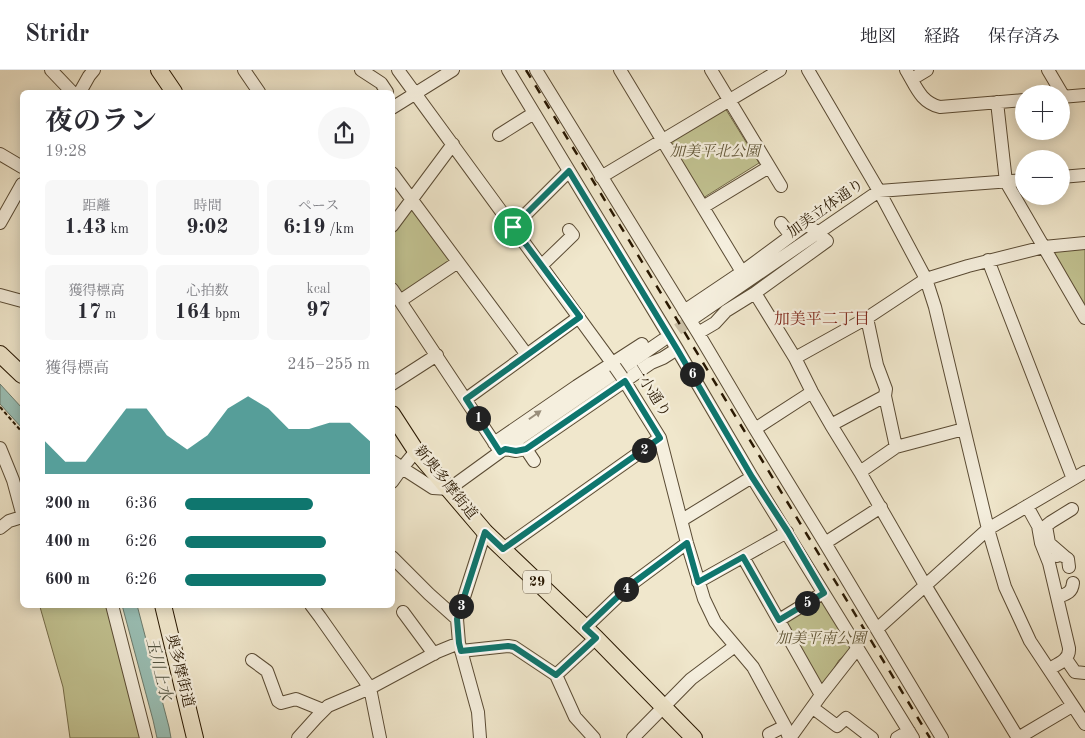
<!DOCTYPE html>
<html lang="ja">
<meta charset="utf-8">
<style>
body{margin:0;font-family:"Old Standard TT","Noto Serif JP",serif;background:#f7f7f7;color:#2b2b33;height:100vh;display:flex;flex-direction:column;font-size:19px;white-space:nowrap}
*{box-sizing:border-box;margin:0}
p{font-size:16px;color:#7c7c81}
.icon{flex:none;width:28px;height:28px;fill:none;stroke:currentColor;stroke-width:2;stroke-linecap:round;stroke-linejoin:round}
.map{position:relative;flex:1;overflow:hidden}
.panel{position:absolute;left:20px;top:20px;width:375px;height:518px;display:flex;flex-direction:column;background:#fff;border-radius:8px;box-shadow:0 2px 12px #0003}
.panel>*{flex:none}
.tools{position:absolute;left:1015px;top:15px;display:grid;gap:10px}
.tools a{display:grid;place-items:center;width:55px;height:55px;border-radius:50%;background:#fff;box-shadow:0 2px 12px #0003;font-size:25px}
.pin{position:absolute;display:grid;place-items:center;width:42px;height:42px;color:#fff;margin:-21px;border:2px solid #fff;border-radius:50%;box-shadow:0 1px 5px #0007}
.km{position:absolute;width:25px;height:25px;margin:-12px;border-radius:50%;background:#222;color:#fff;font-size:14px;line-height:25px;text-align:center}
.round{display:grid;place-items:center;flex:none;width:52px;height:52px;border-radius:26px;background:#f7f7f7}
.summary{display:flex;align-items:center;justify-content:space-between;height:85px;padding:0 25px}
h1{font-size:28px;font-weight:700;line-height:38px}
.figures{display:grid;grid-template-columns:repeat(3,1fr);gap:8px;height:85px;padding:5px 25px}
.figures div{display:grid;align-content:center;border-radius:8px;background:#f7f7f7;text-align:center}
.figures b{font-size:21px;font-weight:700}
.figures small{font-size:14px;font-weight:400}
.figures p{font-size:14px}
.chart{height:140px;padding:10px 25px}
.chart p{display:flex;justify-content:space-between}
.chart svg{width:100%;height:90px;margin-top:5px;fill:#0f766e;opacity:.7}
ul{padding:0 25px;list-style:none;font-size:16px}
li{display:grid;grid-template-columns:80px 60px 1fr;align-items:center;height:38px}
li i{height:12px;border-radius:6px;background:#0f766e}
header{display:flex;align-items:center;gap:30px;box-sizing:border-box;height:70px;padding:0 25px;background:#fff;border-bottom:1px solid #e1e1e2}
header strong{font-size:24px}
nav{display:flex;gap:28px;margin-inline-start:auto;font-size:18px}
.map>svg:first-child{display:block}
.green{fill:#c2c392;stroke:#756d4a}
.water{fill:#9ac0b6;stroke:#6c7c6e}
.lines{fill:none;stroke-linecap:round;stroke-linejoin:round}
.minor-tunnel{stroke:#c8bda3;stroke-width:12;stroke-dasharray:12 6;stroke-linecap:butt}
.minor-casing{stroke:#5a4b34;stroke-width:14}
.major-casing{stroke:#281701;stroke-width:18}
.path{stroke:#281701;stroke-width:2;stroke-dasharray:4 2.5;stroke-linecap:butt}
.minor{stroke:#f5efde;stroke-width:12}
.major{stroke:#f0e7cc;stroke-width:16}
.rail{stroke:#281701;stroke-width:2.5;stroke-dasharray:9 9;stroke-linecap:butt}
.minor-bridge-casing{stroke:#5a4b34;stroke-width:14;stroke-linecap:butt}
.minor-bridge{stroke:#f5efde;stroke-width:12}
.oneway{fill:#998e7b}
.route-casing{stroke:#fff;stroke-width:10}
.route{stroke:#0f766e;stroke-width:6}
.labels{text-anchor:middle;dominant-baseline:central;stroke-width:4.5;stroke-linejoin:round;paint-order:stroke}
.shield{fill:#f5efde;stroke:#665843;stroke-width:1}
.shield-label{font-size:14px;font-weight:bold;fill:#281701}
.park-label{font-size:15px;font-style:italic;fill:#5e5334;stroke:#f5efde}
.street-label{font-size:15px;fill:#281701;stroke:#f5efde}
.neighbourhood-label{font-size:16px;fill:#7a1f14;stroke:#f5efde}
.water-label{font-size:16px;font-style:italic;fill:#505240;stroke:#f5efde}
</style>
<header>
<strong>Stridr</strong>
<nav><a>地図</a><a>経路</a><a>保存済み</a></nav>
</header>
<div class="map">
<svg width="1085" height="668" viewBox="0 0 1085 668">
<rect width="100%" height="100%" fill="#f0e7cc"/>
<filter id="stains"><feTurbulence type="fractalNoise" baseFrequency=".004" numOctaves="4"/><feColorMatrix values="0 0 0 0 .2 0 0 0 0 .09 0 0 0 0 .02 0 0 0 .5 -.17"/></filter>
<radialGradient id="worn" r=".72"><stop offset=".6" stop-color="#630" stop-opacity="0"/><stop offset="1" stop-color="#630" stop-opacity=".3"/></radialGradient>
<path class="green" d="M725,38L759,93L703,128L671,72Z
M410,140H415L450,189L449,193L403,225L393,216L392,164Z
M1085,179V243L1049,181Z
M821,528L852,574L851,580L839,590L823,616L786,553Z
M41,535H112L146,668H70L63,617L40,537Z"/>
<path class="water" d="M0,314L22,338V358L0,334Z
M122,535H137L169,657L171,668H157L153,650Z"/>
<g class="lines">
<path class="minor-tunnel" d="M663,270L695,247"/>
<defs>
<path id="minor" d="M51,0L72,22
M244,0L259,22
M361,0L381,13L387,22
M398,0L615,297
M508,0L677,279L752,407L913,668
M536,0L698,263L755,359L825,473L942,668
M620,0L742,202
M711,0L781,116
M808,0L879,121L926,209L935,237L988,459L1005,517L1030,571L1085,654
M906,0C916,16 920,32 940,37L1024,30
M1048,0L1064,27
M912,9L927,0
M80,22L89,6L94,0
M1061,27L1085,25
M997,32L1006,112L1085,248
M392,38L453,0
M499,65L534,43
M0,84L22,97
M392,103L527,285
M601,107L780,0
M1061,107L1085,105
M703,137L769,97
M0,153L22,114
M781,153L791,166
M392,156L453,74
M513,157L569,101
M988,190L1073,409
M542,195L573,165L569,160
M392,219L499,380
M755,223L795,288L812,322L831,355L860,402L925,515L1018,668
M0,225L22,231
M400,231L458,192
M684,241L742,202L807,154L827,171L755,223L726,241L715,253L698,263
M695,247L879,121L1024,110
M867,248L877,295L886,319L885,326L896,377
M795,288L867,248L926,209L968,196L1044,177L1085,173
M622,307L660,368L687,473L704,529L715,552L753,597L785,656L789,668
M392,314L437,285
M466,329L579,247
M831,355L885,326
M755,359L812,322
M494,373L577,316L642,274
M0,378L13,410L22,443
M505,379L516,381L526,379L651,293L663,288L677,279
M526,379L534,391
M392,391L402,398L433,418L449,419L500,382L663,270
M860,402L896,377L964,359
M392,412L402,398L416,381
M1027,436L1038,456L1041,473L1049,493L1069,578C1070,590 1058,594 1049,599
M682,450L752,407
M0,458L9,451L22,447
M825,473L881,437
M503,479L660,368
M1057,486C1061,484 1064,486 1068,489L1069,497
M1064,486L1049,473L1046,456L1051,452L1072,439
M392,487L429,524L457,549
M743,487L821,625
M698,512L787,462
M1058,527C1066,524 1072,523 1073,513
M112,535L146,668
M311,535L320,547L370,618L380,668
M403,542L434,584
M779,550L823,523
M585,558L629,516L687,473
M877,559L988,459L1085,402
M461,581L508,576L514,577L556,605L575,647L594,668
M1066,589L1075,602L1085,603
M252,590L267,601L278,631L281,633L296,629L323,640
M556,605L596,568
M813,638L837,656L846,648L872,668
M769,664L785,656
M298,668L316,648L328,636L370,618L437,582L459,573
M480,668L478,642L459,573L457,549L485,462
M633,668L691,609L735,576
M790,668L821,625L857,579
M897,668L909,661
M1018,668L1072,636"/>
<path id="major" d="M159,0L174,22
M0,284L22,305
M392,344L416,381L485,462L596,568L694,668
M163,535L195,668"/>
</defs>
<use href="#minor" class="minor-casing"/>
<use href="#major" class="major-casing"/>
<path class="path" d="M0,337L22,362"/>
<use href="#minor" class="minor"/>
<use href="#major" class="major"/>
<path class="rail" d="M526,0L930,668"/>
<defs>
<path id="minor-bridge" d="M615,297L622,307"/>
</defs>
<use href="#minor-bridge" class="minor-bridge-casing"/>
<use href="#minor-bridge" class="minor-bridge"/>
</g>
<defs><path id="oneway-solid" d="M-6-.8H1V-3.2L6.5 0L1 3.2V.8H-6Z" transform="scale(1.25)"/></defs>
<use class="oneway" href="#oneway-solid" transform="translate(535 345) rotate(-35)"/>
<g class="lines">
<defs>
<path id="route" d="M569,101L677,279L752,407L788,462L824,523L779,550L743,487L698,512L687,473L629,516L585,558L596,568L556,605L514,577L508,576L461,581L459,573L457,549L485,462L503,479L660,368L625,311L526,379L516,381L505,379L500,382L466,329L580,247L513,157Z"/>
</defs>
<use href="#route" class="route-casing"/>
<use href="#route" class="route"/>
</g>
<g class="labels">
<rect class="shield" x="523" y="500.5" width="28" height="23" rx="4"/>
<g class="shield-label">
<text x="537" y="512">29</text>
</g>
<g class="park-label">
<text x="715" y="82">加美平北公園</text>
<text x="821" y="569">加美平南公園</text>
</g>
<g class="street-label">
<text transform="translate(826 139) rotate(-35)">加美立体通り</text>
<text transform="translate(650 321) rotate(58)">一小通り</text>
<text transform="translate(445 413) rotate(51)">新奥多摩街道</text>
<text transform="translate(179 601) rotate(76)">奥多摩街道</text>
</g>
<g class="neighbourhood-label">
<text x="822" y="250">加美平二丁目</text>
</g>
<g class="water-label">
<text transform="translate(158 599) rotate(76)">玉川上水</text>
</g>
</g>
<rect width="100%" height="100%" filter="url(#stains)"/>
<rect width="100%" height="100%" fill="url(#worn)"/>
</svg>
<div class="tools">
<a>+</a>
<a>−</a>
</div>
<div class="pin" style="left:513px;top:157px;background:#1e9e55"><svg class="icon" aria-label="arrive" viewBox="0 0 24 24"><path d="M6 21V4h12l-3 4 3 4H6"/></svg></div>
<b class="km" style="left:478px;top:348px">1</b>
<b class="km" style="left:644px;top:380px">2</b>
<b class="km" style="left:461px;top:536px">3</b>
<b class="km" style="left:626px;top:519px">4</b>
<b class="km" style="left:807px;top:533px">5</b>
<b class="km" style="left:692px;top:304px">6</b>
<section class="panel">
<div class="summary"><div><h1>夜のラン</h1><p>19:28</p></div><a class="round"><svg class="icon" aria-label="share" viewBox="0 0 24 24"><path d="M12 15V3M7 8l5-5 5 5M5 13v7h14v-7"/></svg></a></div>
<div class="figures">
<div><p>距離</p><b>1.43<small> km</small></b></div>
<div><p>時間</p><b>9:02</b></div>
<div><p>ペース</p><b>6:19<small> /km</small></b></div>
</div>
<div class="figures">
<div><p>獲得標高</p><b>17<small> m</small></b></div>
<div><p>心拍数</p><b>164<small> bpm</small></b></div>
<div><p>kcal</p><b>97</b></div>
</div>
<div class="chart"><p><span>獲得標高</span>245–255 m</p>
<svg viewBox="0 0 160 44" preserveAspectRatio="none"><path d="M0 44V28L10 38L20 38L30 25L40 12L50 12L60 25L70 32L80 25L90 12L100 6L110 12L120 22L130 22L140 19L150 19L160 28V44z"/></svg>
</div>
<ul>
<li><b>200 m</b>6:36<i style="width:69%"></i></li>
<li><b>400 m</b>6:26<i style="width:76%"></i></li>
<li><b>600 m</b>6:26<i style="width:76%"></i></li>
</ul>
</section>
</div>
